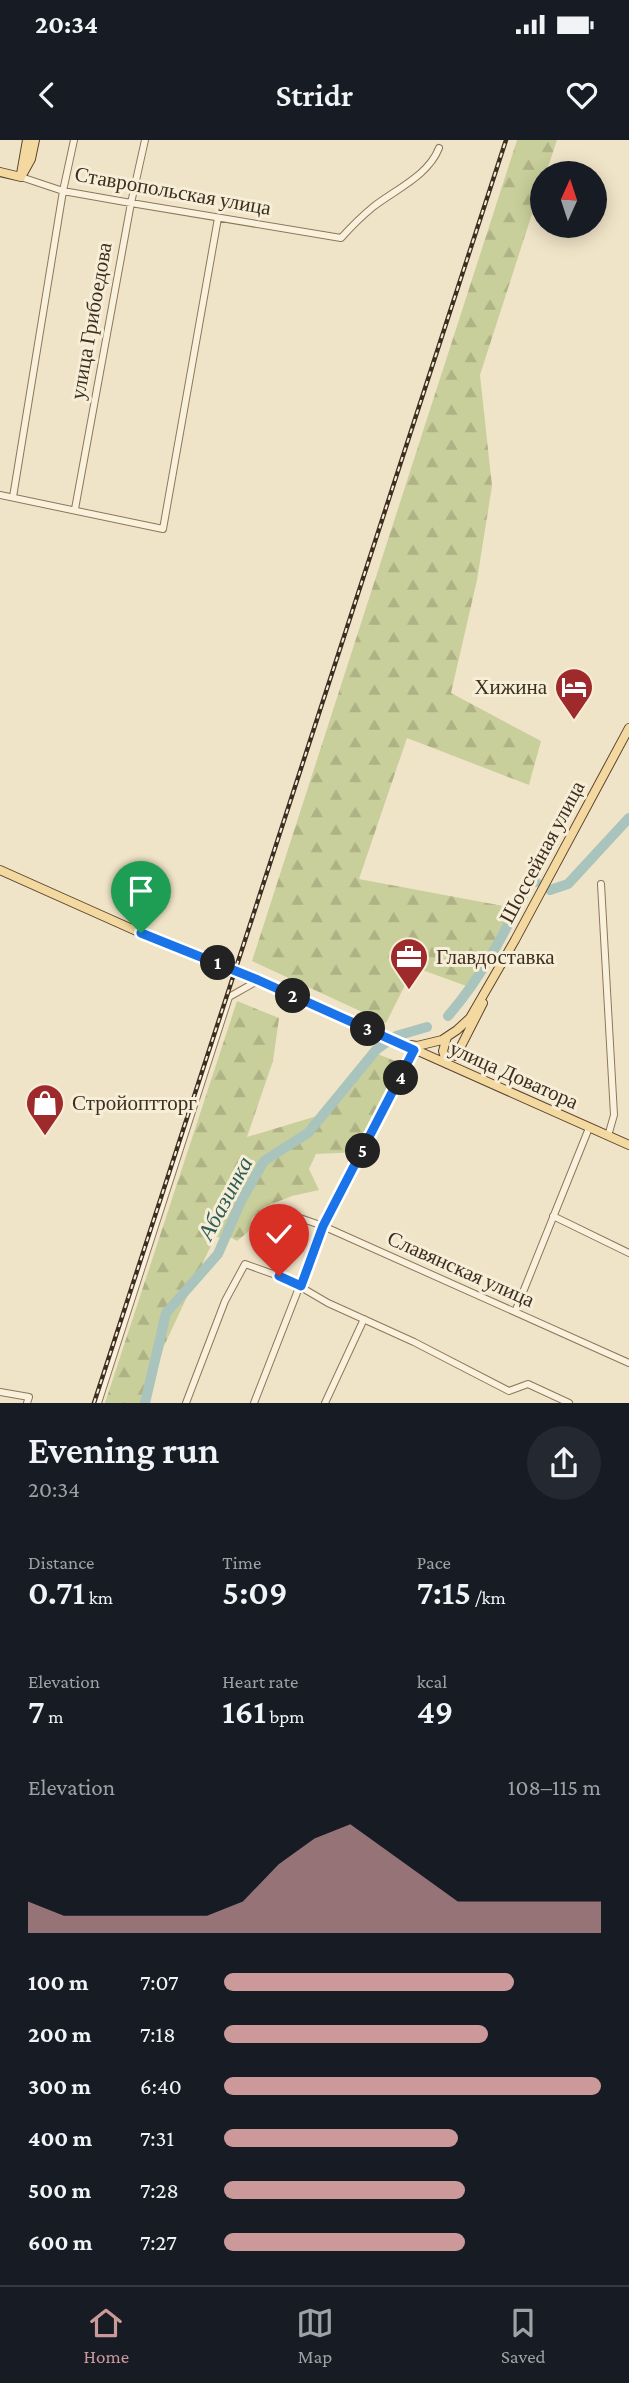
<!DOCTYPE html>
<meta charset="utf-8">
<style>
body{margin:0;font-family:"Crimson Pro",serif;background:#242831;color:#f1f3f6;height:100vh;display:flex;flex-direction:column;font-size:26px;white-space:nowrap}
*{box-sizing:border-box;margin:0}
p{font-size:23px;color:#9ea1a6}
.icon{flex:none;width:38px;height:38px;fill:none;stroke:currentColor;stroke-width:2;stroke-linecap:round;stroke-linejoin:round}
.map{position:relative;height:1263px;overflow:hidden}
.details{display:flex;flex-direction:column;background:#171b24;flex:1}
.details>*{flex:none}
.needle{width:46px;rotate:3deg}
.controls{position:absolute;left:530px;top:21px;display:grid;gap:14px}
.controls a{display:grid;place-items:center;width:77px;height:77px;border-radius:50%;background:#171b24;box-shadow:0 4px 18px #0003;font-size:35px}
.pin{position:absolute;display:grid;place-items:center;width:60px;height:60px;color:#fff;margin:-72px -30px;border-radius:50% 50% 50% 0;rotate:-45deg;box-shadow:0 0 7px #0007}
.pin .icon{rotate:45deg}
.km{position:absolute;width:35px;height:35px;margin:-18px;border-radius:50%;background:#222;color:#fff;font-size:19px;line-height:35px;text-align:center}
.round{display:grid;place-items:center;flex:none;width:74px;height:74px;border-radius:37px;background:#242831}
.summary{display:flex;align-items:center;justify-content:space-between;height:119px;padding:0 28px}
h1{font-size:38px;font-weight:600;line-height:52px}
.figures{display:grid;grid-template-columns:repeat(3,1fr);gap:10px;height:119px;padding:7px 28px}
.figures div{display:grid;align-content:center}
.figures b{font-size:35px;font-weight:600}
.figures small{font-size:19px;font-weight:400}
.figures p{font-size:19px}
.chart{height:196px;padding:14px 28px}
.chart p{display:flex;justify-content:space-between}
.chart svg{width:100%;height:126px;margin-top:7px;fill:#cc999b;opacity:.7}
ul{padding:0 28px;list-style:none;font-size:23px}
li{display:grid;grid-template-columns:112px 84px 1fr;align-items:center;height:52px}
li i{height:18px;border-radius:9px;background:#cc999b}
.status{display:flex;justify-content:space-between;align-items:center;height:49px;padding:0 35px;background:#171b24;direction:ltr}
.status svg{height:19px;fill:currentColor}
header{display:flex;justify-content:space-between;align-items:center;height:91px;padding:0 28px;background:#171b24;font-size:32px;font-weight:600}
.tab-bar{display:flex;justify-content:space-around;align-items:center;height:98px;border-top:2px solid #363941;background:#171b24;font-size:19px;color:#9ea1a6}
.tab-bar a{display:grid;justify-items:center;gap:4px}
.tab-bar .selected{color:#cc999b}
.map>svg:first-child{display:block}
.forest{fill:url(#forest-firs)}
.lines{fill:none;stroke-linecap:round;stroke-linejoin:round}
.river{stroke:#a9c4bc;stroke-width:10}
.minor-casing{stroke:#8d765c;stroke-width:8}
.major-casing{stroke:#5b4430;stroke-width:10}
.minor{stroke:#faf1dc;stroke-width:6}
.major{stroke:#f3d9a0;stroke-width:8}
.rail-casing{stroke:#3d2e20;stroke-width:4.5}
.rail{stroke:#f7eed8;stroke-width:2;stroke-dasharray:5;stroke-linecap:butt}
.route-casing{stroke:#fff;stroke-width:14}
.route{stroke:#1a73e8;stroke-width:9}
.labels{text-anchor:middle;dominant-baseline:central;stroke-width:6;stroke-linejoin:round;paint-order:stroke}
.street-label{font-size:21px;fill:#3d2e20;stroke:#f7eed8}
.poi-label{font-size:21px;fill:#3d2e20;stroke:#f7eed8;text-anchor:start}
.water-label{font-size:23px;font-style:italic;fill:#2f5d5a;stroke:#f7eed8}
</style>
<div class="status"><b>20:34</b><svg viewBox="0 0 49 12"><path d="M0 12V9h3v3zM5 12V6h3v6zM10 12V3h3v9zM15 12V0h3v12zM26 1h20v11H26zM47 4h2v5h-2z"/></svg></div>
<header><svg class="icon" aria-label="back" viewBox="0 0 24 24"><path d="M15 5l-7 7 7 7"/></svg>Stridr<svg class="icon" aria-label="heart" viewBox="0 0 24 24"><path d="M12 20l-8-8c-3-5 5-10 8-4 3-6 11-1 8 4z"/></svg></header>
<div class="map">
<svg width="629" height="1263" viewBox="0 0 629 1263">
<defs>
<pattern id="forest-firs" width="22" height="20" patternUnits="userSpaceOnUse" patternTransform="scale(1.75)"><rect width="22" height="20" fill="#c9cf9b"/><path d="M5 1l3.5 6h-7zM16 11l3.5 6h-7z" fill="#aeb285"/></pattern>
</defs>
<rect width="100%" height="100%" fill="#f0e4c8"/>
<path class="forest" d="M517,0H557L546,33H542V43L480,235L492,346L477,440L451,553L541,601L529,645L407,598L359,739L514,768L469,847L414,827L386,883L252,821Z
M237,861L279,878L273,921L247,997L317,976L351,938L370,911L403,924C388,953 378,984 360,1012L316,1014L309,1029L319,1050L292,1056L264,1067L252,1078L249,1091L237,1101L232,1098L215,1097L164,1206L146,1263H105Z"/>
<g class="lines">
<path class="river" d="M550,750L568,744L629,678
M448,876C483,836 507,788 531,740L536,742
M396,896L427,887
M145,1263L166,1173L218,1114L241,1061L264,1021L308,993L376,910L387,902"/>
<defs>
<path id="minor" d="M21,37L63,51L131,63L341,98C351,87 362,76 373,67C396,49 428,36 439,8
M0,355L163,389L218,78
M13,357L63,51L74,0
M75,369L131,63L145,0
M601,744L614,975L608,996
M277,1070L323,1086L629,1223
M553,1076L629,1113
M515,1172L589,988
M0,1252L29,1257L27,1263
M98,1263L229,857L259,840
M186,1263L225,1161L245,1124L287,1139L328,1163L414,1202L509,1251L528,1244L569,1263
M254,1263L323,1086L414,910
M325,1263L364,1179"/>
<path id="major" d="M0,32L21,37
M21,34L27,0
M21,37L31,19L35,0
M0,730L141,793L259,840L629,1005
M410,905L417,906L442,900L457,890L470,878L515,800L629,588
M456,916L483,863
M447,924L443,911L447,897"/>
</defs>
<use href="#minor" class="minor-casing"/>
<use href="#major" class="major-casing"/>
<use href="#minor" class="minor"/>
<use href="#major" class="major"/>
<defs>
<path id="rail" d="M94,1263L506,0"/>
</defs>
<use href="#rail" class="rail-casing"/>
<use href="#rail" class="rail"/>
</g>
<g class="lines">
<defs>
<path id="route" d="M141,793L258,840L414,910L323,1086L301,1146L279,1136"/>
</defs>
<use href="#route" class="route-casing"/>
<use href="#route" class="route"/>
</g>
<defs>
<symbol id="hotel-pin" viewBox="-11 -11 22 30"><path d="M0 17L-7.5 6A9.5 9.5 0 1 1 7.5 6Z" fill="#9e2a2b" stroke="#f7eed8"/><path d="M-6-4.5h1.5V1H6V5H4.5V3h-9V5H-6ZM-4 0a1.8 1.8 0 1 1 3.6 0ZM.5 0V-2.5h3Q6-2.5 6 0Z" fill="#fff"/></symbol>
<symbol id="office-pin" viewBox="-11 -11 22 30"><path d="M0 17L-7.5 6A9.5 9.5 0 1 1 7.5 6Z" fill="#9e2a2b" stroke="#f7eed8"/><path d="M-6-3h4V-5.5h4V-3h4V5H-6ZM-1-4.5V-3h2v-1.5ZM-6 0V1H6V0Z" fill="#fff"/></symbol>
<symbol id="shop-pin" viewBox="-11 -11 22 30"><path d="M0 17L-7.5 6A9.5 9.5 0 1 1 7.5 6Z" fill="#9e2a2b" stroke="#f7eed8"/><path d="M-5-2.5h2.3a2.7 3.5 0 0 1 5.4 0H5L5.5 6h-11ZM-1.5-2.5h3a1.5 2.3 0 0 0-3 0Z" fill="#fff"/></symbol>
</defs>
<g fill-rule="evenodd">
<use href="#hotel-pin" x="552" y="525" width="44" height="60"/>
<use href="#office-pin" x="387" y="795" width="44" height="60"/>
<use href="#shop-pin" x="23" y="941" width="44" height="60"/>
</g>
<g class="labels">
<g class="street-label">
<text transform="translate(173 51) rotate(10)">Ставропольская улица</text>
<text transform="translate(91 181) rotate(-80)">улица Грибоедова</text>
<text transform="translate(542 712) rotate(-62)">Шоссейная улица</text>
<text transform="translate(514 935) rotate(24)">улица Доватора</text>
<text transform="translate(461 1129) rotate(24)">Славянская улица</text>
</g>
<g class="poi-label">
<text x="547" y="547" text-anchor="end">Хижина</text>
<text x="436" y="817">Главдоставка</text>
<text x="72" y="963">Стройоптторг</text>
</g>
<g class="water-label">
<text transform="translate(225 1058) rotate(-62)">Абазинка</text>
</g>
</g>
</svg>
<div class="controls">
<a><svg class="needle" viewBox="-14 -14 28 28"><path d="M0-13l5 13h-10z" fill="#e53935"/><path d="M0 13l5-13h-10z" fill="#9ea1a6"/></svg></a>
</div>
<div class="pin" style="left:141px;top:793px;background:#1e9e55"><svg class="icon" aria-label="arrive" viewBox="0 0 24 24"><path d="M6 21V4h12l-3 4 3 4H6"/></svg></div>
<div class="pin" style="left:279px;top:1136px;background:#d93025"><svg class="icon" aria-label="check" viewBox="0 0 24 24"><path d="M5 12l5 5 9-10"/></svg></div>
<b class="km" style="left:218px;top:823px">1</b>
<b class="km" style="left:293px;top:856px">2</b>
<b class="km" style="left:368px;top:889px">3</b>
<b class="km" style="left:401px;top:938px">4</b>
<b class="km" style="left:363px;top:1011px">5</b>
</div>
<section class="details">
<div class="summary"><div><h1>Evening run</h1><p>20:34</p></div><a class="round"><svg class="icon" aria-label="share" viewBox="0 0 24 24"><path d="M12 15V3M7 8l5-5 5 5M5 13v7h14v-7"/></svg></a></div>
<div class="figures">
<div><p>Distance</p><b>0.71<small> km</small></b></div>
<div><p>Time</p><b>5:09</b></div>
<div><p>Pace</p><b>7:15<small> /km</small></b></div>
</div>
<div class="figures">
<div><p>Elevation</p><b>7<small> m</small></b></div>
<div><p>Heart rate</p><b>161<small> bpm</small></b></div>
<div><p>kcal</p><b>49</b></div>
</div>
<div class="chart"><p><span>Elevation</span>108–115 m</p>
<svg viewBox="0 0 160 44" preserveAspectRatio="none"><path d="M0 44V33L10 38L20 38L30 38L40 38L50 38L60 33L70 20L80 11L90 6L100 15L110 24L120 33L130 33L140 33L150 33L160 33V44z"/></svg>
</div>
<ul>
<li><b>100 m</b>7:07<i style="width:77%"></i></li>
<li><b>200 m</b>7:18<i style="width:70%"></i></li>
<li><b>300 m</b>6:40<i style="width:100%"></i></li>
<li><b>400 m</b>7:31<i style="width:62%"></i></li>
<li><b>500 m</b>7:28<i style="width:64%"></i></li>
<li><b>600 m</b>7:27<i style="width:64%"></i></li>
</ul>
</section>
<nav class="tab-bar">
<a class="selected"><svg class="icon" aria-label="home" viewBox="0 0 24 24"><path d="M3 11l9-7 9 7M6 9v11h12V9"/></svg>Home</a>
<a><svg class="icon" aria-label="map" viewBox="0 0 24 24"><path d="M3 6l6-2 6 2 6-2v14l-6 2-6-2-6 2zM9 4v14M15 6v14"/></svg>Map</a>
<a><svg class="icon" aria-label="saved" viewBox="0 0 24 24"><path d="M7 4h10v16l-5-4-5 4z"/></svg>Saved</a>
</nav>
